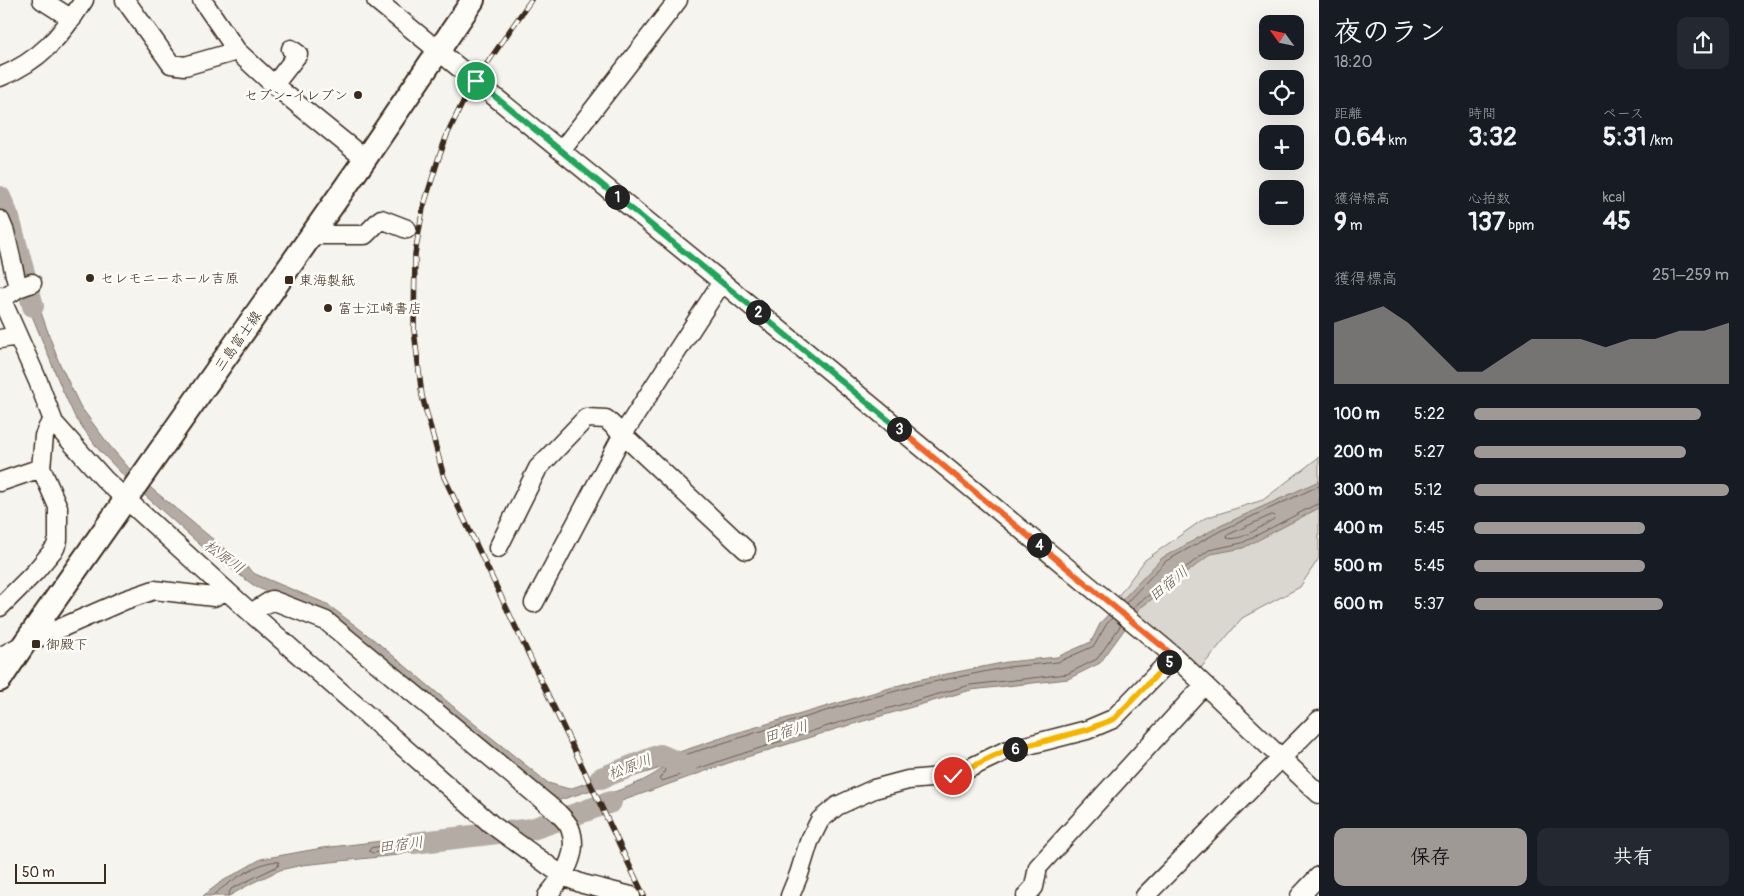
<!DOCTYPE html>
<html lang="ja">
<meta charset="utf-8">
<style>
body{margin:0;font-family:Pangolin,"Klee One",sans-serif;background:#242831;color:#f1f3f6;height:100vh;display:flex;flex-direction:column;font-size:19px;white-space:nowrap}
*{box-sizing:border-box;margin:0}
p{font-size:16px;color:#9ea1a6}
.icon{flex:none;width:28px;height:28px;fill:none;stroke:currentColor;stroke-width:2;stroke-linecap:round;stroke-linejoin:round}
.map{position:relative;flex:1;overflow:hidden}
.sheet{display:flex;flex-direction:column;background:#171b24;width:425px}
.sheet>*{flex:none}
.needle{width:32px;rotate:303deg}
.fabs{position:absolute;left:1259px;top:15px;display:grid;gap:10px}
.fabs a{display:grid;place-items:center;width:45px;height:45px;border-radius:10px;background:#171b24;box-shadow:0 5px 20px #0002;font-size:25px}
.scale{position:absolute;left:15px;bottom:12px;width:91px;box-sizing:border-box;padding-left:5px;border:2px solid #3b2a1e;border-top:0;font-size:14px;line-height:18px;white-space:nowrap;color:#3b2a1e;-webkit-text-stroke:4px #fdfcf7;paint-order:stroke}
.pin{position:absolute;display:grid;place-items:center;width:42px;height:42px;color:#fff;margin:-21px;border:2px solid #fff;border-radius:50%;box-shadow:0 1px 5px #0007}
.km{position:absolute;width:25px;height:25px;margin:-12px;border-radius:50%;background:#222;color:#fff;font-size:14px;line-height:25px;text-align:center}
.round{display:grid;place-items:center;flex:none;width:52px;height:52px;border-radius:10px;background:#242831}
.summary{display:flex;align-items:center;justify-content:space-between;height:85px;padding:0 15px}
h1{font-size:28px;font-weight:800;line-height:38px}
.stats{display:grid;grid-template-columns:repeat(3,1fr);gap:8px;height:85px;padding:5px 15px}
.stats div{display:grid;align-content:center}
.stats b{font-size:25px;font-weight:800}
.stats small{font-size:14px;font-weight:400}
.stats p{font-size:14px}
.chart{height:140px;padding:10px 15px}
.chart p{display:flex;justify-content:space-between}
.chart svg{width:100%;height:90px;margin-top:5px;fill:#9f9995;opacity:.7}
.button{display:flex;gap:10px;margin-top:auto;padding:10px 15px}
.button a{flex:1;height:58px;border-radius:10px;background:#9f9995;color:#111;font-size:20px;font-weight:800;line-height:58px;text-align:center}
.button a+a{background:#242831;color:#f1f3f6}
ul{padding:0 15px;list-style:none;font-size:16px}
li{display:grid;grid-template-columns:80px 60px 1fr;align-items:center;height:38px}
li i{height:12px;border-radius:6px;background:#9f9995}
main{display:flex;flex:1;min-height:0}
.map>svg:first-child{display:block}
.green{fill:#dad6d0;stroke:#8a8077}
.water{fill:#b4aca4;stroke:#84786e}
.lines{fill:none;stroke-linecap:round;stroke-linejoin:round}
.shore{stroke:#6b5e54;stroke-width:1}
.river{stroke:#b4aca4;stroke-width:22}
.minor-casing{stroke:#3b2a1e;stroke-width:21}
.major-casing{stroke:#3b2a1e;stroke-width:26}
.minor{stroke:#fdfcf7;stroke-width:18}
.major{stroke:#fdfcf7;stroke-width:22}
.rail-casing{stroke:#3b2a1e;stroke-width:5.5}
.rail{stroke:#fdfcf7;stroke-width:4;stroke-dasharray:11;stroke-linecap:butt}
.split-1-casing{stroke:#fff;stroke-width:10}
.split-2-casing{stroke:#fff;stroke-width:10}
.split-3-casing{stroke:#fff;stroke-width:10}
.split-4-casing{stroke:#fff;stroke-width:10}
.split-5-casing{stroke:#fff;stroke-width:10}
.split-6-casing{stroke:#fff;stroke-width:10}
.split-7-casing{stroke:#fff;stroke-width:10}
.split-1{stroke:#22a559;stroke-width:6}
.split-2{stroke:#22a559;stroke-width:6}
.split-3{stroke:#22a559;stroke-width:6}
.split-4{stroke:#f0652b;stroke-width:6}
.split-5{stroke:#f0652b;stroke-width:6}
.split-6{stroke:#f5b400;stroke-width:6}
.split-7{stroke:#f5b400;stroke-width:6}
.poi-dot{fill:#3b2a1e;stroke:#fdfcf7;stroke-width:2}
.labels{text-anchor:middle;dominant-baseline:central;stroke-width:5;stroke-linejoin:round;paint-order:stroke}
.poi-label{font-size:14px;fill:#3b2a1e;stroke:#fdfcf7;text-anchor:start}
.street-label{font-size:14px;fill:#3b2a1e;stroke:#fdfcf7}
.water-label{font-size:15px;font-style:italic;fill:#65584d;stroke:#fdfcf7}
</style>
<main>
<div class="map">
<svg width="1319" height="896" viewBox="0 0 1319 896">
<rect width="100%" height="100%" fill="#f5f4ee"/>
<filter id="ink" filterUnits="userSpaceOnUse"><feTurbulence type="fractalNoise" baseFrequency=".02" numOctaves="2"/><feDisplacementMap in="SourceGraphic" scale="10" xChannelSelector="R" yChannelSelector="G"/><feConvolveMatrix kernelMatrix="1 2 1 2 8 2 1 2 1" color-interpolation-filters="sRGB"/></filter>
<g filter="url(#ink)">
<path class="green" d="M1319,457V558L1300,587L1242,618L1201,668L1116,599L1145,560L1205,518L1263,500Z"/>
<path class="water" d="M34,293L58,360L80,406L109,445L134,474L255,574L327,604L378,643L462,714L548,783L569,789L736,733L917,680L1007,662L1057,657L1091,642L1101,622L1162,558L1218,527L1319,481V508L1243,548L1211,554L1140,608L1100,663L1068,679L971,690L836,729L731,762L588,813L563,808C591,799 643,786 664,767L560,800L531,781L329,618L256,587L206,550L130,482L99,450L75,417L62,389L24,296Z
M442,834L443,844L398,855L302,865L280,870L252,883L229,896H203L221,882L261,859L322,848Z"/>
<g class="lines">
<path class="shore" d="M1272,515L1275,516L1274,519C1261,526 1241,542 1227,538L1228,535Z
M1126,603L1166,561L1220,531L1319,486
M1133,609L1137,604L1209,550L1242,543L1315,505L1319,504
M1112,618L1106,625L1094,646L1058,662L1008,667L918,685L845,705L665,761L663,764L665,771L659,779L662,781L729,758L834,724L970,685L1067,674L1097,659L1121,625
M405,843L408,844V847L397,850L372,853L369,851L371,848Z
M212,896C225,885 262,858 279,862L278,866L231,889L228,896"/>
<path class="river" d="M0,197L9,218L33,306
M601,778L660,755L686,766
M413,843L532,829L611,802"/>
<defs>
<path id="minor" d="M42,0L72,19
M125,0L171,64L185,66L237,51
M202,0L237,51L274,85L365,159
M376,0L722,282L1174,656L1319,794
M0,77C40,61 61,36 84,0
M274,85L298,54L291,49
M561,151L678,0
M0,220L5,232L18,288L2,299
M311,235H365L381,219L407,229
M18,288L32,283
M0,296L38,381L54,423L105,480L251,613L491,824L563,876L583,884L631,896
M0,339L18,336
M0,482L41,468
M498,548L538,468L586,418L606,419L746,550
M534,603L623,434L722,282
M0,607L35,572L55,548L58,540V507L41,468L44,436L48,427L54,423
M251,613L272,600L326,621L558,813C562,817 568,823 570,828C580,854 563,877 547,896
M0,657L24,644L125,600L154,590L214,597L226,590
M790,896L799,874L809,842L820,820L837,806L874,789L908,780L953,776L1005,751L1087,730L1113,719L1174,656
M1026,896L1034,887L1038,867L1204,685
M1145,896L1319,720
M1300,896L1319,876"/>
<path id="major" d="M0,680L24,644L365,159L473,0"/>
</defs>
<use href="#minor" class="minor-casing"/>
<use href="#major" class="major-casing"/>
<use href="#minor" class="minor"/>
<use href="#major" class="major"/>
<defs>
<path id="rail" d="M531,0L475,81L461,106L447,135L438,160L423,208L415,254L414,330L422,396L444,477L644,896"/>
</defs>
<use href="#rail" class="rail-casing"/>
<use href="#rail" class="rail"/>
</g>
</g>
<g class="lines" filter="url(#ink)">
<defs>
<path id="split-1" d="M476,81L617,197"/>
<path id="split-2" d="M617,197L758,312"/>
<path id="split-3" d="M758,312L899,429"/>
<path id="split-4" d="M899,429L1039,545"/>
<path id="split-5" d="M1039,545L1174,656L1169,662"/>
<path id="split-6" d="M1015,749L1086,730L1114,719L1169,662"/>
<path id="split-7" d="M953,776L1005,751L1015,749"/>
</defs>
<use href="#split-1" class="split-1-casing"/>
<use href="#split-2" class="split-2-casing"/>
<use href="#split-3" class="split-3-casing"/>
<use href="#split-4" class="split-4-casing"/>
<use href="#split-5" class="split-5-casing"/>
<use href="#split-6" class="split-6-casing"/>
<use href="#split-7" class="split-7-casing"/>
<use href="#split-1" class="split-1"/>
<use href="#split-2" class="split-2"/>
<use href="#split-3" class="split-3"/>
<use href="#split-4" class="split-4"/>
<use href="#split-5" class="split-5"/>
<use href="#split-6" class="split-6"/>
<use href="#split-7" class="split-7"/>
</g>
<g class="poi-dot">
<circle cx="358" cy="95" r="5"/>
<circle cx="90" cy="278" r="5"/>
<rect x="284" y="275" width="10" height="10" rx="2.5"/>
<circle cx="328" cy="308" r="5"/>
<rect x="31" y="639" width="10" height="10" rx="2.5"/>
</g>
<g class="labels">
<g class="poi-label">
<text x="348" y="95" text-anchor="end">セブン-イレブン</text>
<text x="100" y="278">セレモニーホール吉原</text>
<text x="299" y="280">東海製紙</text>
<text x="338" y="308">富士江崎書店</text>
<text x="46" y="644">御殿下</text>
</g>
<g class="street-label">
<text transform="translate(238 341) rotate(-55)">三島富士線</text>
</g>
<g class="water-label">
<text transform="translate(224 557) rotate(36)">松原川</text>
<text transform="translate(1169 584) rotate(-39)">田宿川</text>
<text transform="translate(786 732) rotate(-16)">田宿川</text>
<text transform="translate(630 767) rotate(-21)">松原川</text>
<text transform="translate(401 845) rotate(-7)">田宿川</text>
</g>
</g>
</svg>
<div class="fabs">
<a><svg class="needle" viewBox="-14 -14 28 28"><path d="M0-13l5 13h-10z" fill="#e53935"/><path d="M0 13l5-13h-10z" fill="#9ea1a6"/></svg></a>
<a><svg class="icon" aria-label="locate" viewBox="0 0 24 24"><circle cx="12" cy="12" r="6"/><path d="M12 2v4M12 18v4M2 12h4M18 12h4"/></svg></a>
<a>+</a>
<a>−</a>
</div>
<div class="scale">50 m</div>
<div class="pin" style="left:476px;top:81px;background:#1e9e55"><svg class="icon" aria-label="arrive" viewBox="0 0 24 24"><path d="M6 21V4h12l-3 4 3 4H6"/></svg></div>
<div class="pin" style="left:953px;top:776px;background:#d93025"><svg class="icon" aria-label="check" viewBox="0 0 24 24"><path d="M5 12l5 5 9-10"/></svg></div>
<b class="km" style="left:617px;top:197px">1</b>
<b class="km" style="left:758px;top:312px">2</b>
<b class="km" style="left:899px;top:429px">3</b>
<b class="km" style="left:1039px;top:545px">4</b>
<b class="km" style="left:1169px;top:662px">5</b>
<b class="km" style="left:1015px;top:749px">6</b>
</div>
<section class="sheet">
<div class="summary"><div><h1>夜のラン</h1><p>18:20</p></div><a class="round"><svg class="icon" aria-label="share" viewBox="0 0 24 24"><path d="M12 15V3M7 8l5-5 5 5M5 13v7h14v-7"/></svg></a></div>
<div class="stats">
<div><p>距離</p><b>0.64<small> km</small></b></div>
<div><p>時間</p><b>3:32</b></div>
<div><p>ペース</p><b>5:31<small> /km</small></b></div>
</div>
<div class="stats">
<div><p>獲得標高</p><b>9<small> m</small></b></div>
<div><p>心拍数</p><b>137<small> bpm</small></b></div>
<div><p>kcal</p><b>45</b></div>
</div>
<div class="chart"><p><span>獲得標高</span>251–259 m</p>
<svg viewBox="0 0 160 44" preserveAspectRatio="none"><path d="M0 44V14L10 10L20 6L30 14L40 26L50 38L60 38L70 30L80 22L90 22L100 22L110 26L120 22L130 22L140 18L150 18L160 14V44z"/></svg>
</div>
<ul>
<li><b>100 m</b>5:22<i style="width:89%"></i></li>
<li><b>200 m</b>5:27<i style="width:83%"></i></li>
<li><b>300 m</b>5:12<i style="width:100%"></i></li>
<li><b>400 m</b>5:45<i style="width:67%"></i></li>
<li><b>500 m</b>5:45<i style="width:67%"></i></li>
<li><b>600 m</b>5:37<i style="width:74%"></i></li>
</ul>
<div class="button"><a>保存</a><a>共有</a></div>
</section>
</main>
